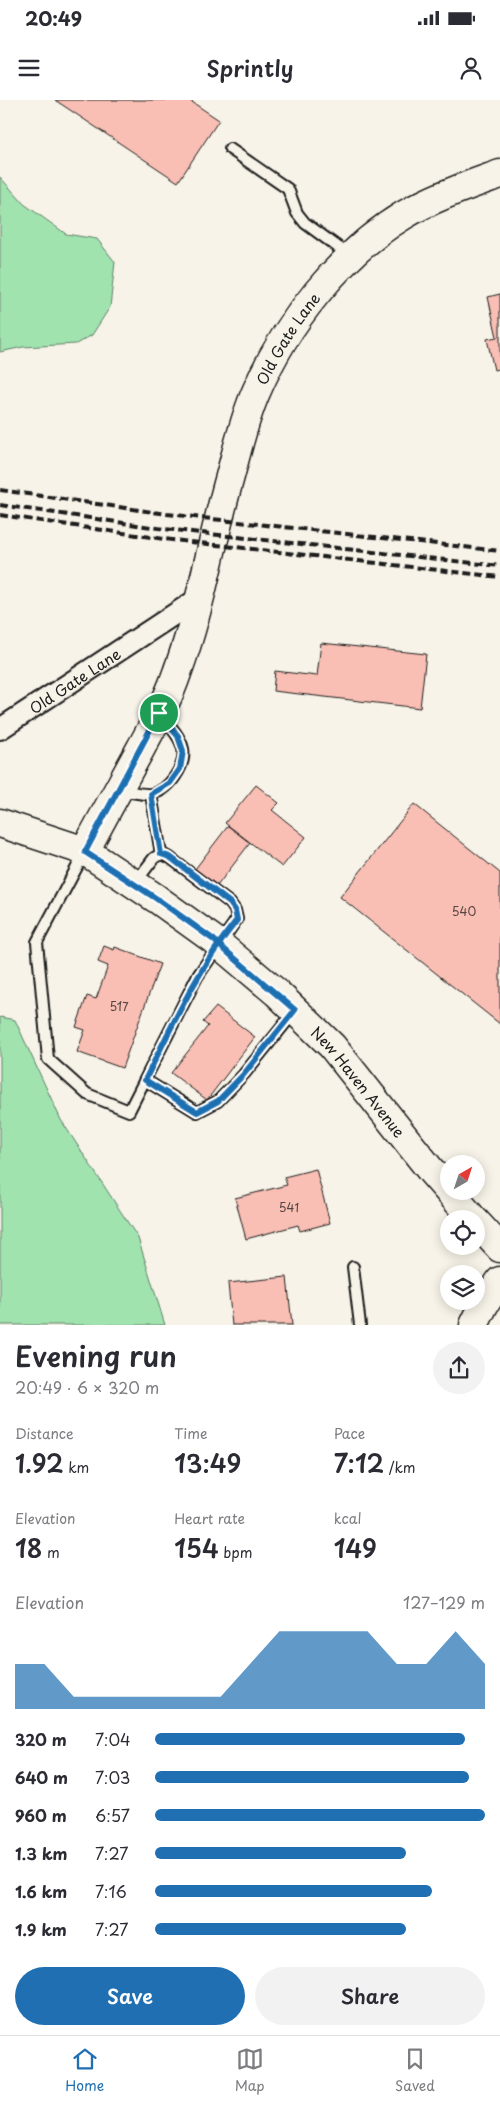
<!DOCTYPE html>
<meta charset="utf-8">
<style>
body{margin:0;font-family:"Playpen Sans",sans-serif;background:#f2f2f3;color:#2b2b33;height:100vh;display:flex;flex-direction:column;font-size:19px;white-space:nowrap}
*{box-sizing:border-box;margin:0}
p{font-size:16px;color:#7c7c81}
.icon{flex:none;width:28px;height:28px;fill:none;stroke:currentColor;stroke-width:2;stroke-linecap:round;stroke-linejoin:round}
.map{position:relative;height:1225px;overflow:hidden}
.panel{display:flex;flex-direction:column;background:#fff;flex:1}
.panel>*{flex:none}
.needle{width:32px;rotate:39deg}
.controls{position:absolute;left:440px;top:1055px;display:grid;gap:10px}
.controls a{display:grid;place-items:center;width:45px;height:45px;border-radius:50%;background:#fff;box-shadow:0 2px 12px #0003;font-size:25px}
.pin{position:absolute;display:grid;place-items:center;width:42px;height:42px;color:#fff;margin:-21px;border:2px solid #fff;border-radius:50%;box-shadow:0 1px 5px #0007}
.round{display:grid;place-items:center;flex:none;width:52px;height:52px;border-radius:26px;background:#f2f2f3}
.overview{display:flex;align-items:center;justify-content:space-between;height:85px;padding:0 15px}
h1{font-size:28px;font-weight:600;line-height:38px}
.figures{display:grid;grid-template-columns:repeat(3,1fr);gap:8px;height:85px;padding:5px 15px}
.figures div{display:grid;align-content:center}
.figures b{font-size:25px;font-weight:600}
.figures small{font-size:14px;font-weight:400}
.figures p{font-size:14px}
.chart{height:140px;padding:10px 15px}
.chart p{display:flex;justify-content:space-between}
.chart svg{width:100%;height:90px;margin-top:5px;fill:#1f6fb2;opacity:.7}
.primary-button{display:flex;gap:10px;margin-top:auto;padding:10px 15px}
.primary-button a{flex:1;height:58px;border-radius:30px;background:#1f6fb2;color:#fff;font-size:20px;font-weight:600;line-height:58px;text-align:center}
.primary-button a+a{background:#f2f2f3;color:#2b2b33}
ul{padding:0 15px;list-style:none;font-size:16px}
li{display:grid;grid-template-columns:80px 60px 1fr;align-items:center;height:38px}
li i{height:12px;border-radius:6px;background:#1f6fb2}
.status{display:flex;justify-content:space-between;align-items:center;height:35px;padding:0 25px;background:#fff;direction:ltr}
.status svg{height:14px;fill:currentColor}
header{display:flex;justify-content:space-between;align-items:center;height:65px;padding:0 15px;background:#fff;font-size:22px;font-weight:600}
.menu{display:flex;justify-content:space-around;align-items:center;height:70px;border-top:1px solid #e1e1e2;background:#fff;font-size:14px;color:#7c7c81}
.menu a{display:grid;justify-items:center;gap:2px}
.menu .current{color:#1f6fb2}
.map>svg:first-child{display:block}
.green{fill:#a0e3af;stroke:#5e8066}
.building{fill:#fabfb4;stroke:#1c1c1c}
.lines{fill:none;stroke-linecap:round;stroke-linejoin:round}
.lane-casing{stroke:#1c1c1c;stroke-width:14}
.street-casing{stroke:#1c1c1c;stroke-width:24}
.secondary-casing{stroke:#1c1c1c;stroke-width:31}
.lane{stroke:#f7f3e8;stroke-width:10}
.street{stroke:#f7f3e8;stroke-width:20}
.secondary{stroke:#f7f3e8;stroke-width:28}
.rail{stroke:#1c1c1c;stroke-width:4;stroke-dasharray:8 4;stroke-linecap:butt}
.route-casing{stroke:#fff;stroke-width:10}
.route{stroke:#1f6fb2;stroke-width:6}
.labels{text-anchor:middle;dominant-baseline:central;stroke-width:4.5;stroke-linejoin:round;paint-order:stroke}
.number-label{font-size:12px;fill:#544542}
.street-label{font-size:15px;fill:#1c1c1c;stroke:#f7f3e8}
</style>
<div class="status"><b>20:49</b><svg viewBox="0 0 49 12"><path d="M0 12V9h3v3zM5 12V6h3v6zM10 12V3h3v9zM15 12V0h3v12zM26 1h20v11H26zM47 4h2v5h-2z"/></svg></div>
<header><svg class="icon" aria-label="menu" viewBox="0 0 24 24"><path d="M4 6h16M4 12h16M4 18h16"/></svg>Sprintly<svg class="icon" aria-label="person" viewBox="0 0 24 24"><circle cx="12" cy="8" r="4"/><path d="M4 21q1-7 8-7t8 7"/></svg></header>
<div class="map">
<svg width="500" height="1225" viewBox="0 0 500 1225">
<rect width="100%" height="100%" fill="#f7f3e8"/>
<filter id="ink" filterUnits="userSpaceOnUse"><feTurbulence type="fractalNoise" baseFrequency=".02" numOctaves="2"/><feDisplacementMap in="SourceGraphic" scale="10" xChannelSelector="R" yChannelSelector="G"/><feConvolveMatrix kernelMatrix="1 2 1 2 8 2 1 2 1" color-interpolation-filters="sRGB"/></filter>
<g filter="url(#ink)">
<path class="green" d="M0,77L24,104L66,134L97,139L115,162L110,207L92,235L76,244L23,247L0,252Z
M0,917L15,920L61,1020L138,1138L165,1225H0Z"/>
<path class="building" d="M55,0H189L219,20L178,82Z
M500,194V269L494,270L487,239L497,237L488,197Z
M321,543L426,554L420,608L273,591L275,571L317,576Z
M256,685L279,703L272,710L306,737L282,767L225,723Z
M414,704L500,773V924L340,797Z
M228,726L250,743L217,786L195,769Z
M104,846L114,850L115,847L160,864L122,968L77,952L85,930L76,927L87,896L96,899L108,866L98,862Z
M216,907L255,937L207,1000L171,973L208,926L203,922Z
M316,1069L330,1123L300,1131L298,1125L246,1139L235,1098L287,1085L284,1077Z
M287,1177L292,1225H232L228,1183Z"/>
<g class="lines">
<defs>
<path id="lane" d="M230,49L288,89L297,113L305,123L350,156
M120,690C129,691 142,695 151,694C169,691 186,666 183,649C180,636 170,626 161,616
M151,694L161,754
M85,752L37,842L48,959L87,994L129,1011L197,877L237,819L235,810L230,803L169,757L161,754L154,758L135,783
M145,980L197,1012L218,1001L244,974L295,911
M353,1167L360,1225"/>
<g id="street">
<path id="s1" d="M0,629L199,498"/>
</g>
<g id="secondary">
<path id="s2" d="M0,723L85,751L157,799L214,840L277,893L332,946L432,1072L473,1119"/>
<path id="s3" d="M85,751C103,717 122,683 141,648C154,624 168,600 177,573C200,511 211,444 229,380C237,351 244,319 256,292C285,224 341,153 404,115C434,97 467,86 500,74"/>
<path d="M476,1122L500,1148"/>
<path d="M474,1225L484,1205L500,1181"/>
</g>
</defs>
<use href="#lane" class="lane-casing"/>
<use href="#street" class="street-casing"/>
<use href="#secondary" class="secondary-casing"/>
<use href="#lane" class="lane"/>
<use href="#street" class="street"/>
<use href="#secondary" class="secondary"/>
<path class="rail" d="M0,390L167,414L500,451
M0,405L165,429L500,466
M0,415L164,439L500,477"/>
</g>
</g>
<g class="lines" filter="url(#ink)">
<defs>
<path id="route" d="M159,613L178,636L183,651L180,669L170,683L151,694L161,754L170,757L230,803L235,810L237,820C198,868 173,924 145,980L197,1012L218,1001L244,974L295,910L218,844L214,840L157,799L85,752L159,613"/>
</defs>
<use href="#route" class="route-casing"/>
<use href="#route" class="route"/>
</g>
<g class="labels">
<g class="number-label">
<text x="464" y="811">540</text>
<text x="119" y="906">517</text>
<text x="289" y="1107">541</text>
</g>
<g class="street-label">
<text stroke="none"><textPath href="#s3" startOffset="555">Old Gate Lane</textPath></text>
<text stroke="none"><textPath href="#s1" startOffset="89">Old Gate Lane</textPath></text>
<text stroke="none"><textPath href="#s2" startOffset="449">New Haven Avenue</textPath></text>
</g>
</g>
</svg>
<div class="controls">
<a><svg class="needle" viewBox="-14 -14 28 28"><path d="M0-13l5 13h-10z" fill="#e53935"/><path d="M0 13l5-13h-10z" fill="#7c7c81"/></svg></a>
<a><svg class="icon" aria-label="locate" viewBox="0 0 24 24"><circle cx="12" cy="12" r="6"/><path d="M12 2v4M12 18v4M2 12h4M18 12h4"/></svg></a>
<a><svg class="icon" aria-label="layers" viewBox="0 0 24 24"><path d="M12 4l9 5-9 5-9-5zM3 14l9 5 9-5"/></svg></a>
</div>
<div class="pin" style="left:159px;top:613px;background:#1e9e55"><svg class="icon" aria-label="arrive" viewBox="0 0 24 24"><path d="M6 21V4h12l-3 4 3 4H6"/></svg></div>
</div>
<section class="panel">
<div class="overview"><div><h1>Evening run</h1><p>20:49 · 6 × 320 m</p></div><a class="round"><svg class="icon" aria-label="share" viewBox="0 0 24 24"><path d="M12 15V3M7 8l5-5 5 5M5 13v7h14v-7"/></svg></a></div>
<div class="figures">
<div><p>Distance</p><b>1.92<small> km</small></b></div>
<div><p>Time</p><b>13:49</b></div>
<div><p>Pace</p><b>7:12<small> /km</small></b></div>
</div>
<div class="figures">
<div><p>Elevation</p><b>18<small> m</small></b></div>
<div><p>Heart rate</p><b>154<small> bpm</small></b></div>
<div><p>kcal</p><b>149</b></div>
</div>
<div class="chart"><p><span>Elevation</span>127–129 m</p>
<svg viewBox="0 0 160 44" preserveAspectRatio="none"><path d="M0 44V22L10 22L20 38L30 38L40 38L50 38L60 38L70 38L80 22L90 6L100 6L110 6L120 6L130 22L140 22L150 6L160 22V44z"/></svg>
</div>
<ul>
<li><b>320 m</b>7:04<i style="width:94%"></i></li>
<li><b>640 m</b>7:03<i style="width:95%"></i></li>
<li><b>960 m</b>6:57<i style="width:100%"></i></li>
<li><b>1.3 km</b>7:27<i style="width:76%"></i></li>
<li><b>1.6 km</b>7:16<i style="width:84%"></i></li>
<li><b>1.9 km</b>7:27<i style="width:76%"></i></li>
</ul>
<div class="primary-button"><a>Save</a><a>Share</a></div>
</section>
<nav class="menu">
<a class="current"><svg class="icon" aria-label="home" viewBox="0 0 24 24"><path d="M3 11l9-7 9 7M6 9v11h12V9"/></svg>Home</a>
<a><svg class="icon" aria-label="map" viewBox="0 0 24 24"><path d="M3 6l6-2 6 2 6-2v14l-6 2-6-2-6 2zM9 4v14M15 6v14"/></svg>Map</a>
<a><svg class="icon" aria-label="saved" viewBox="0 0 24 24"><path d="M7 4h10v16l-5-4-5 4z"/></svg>Saved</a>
</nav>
